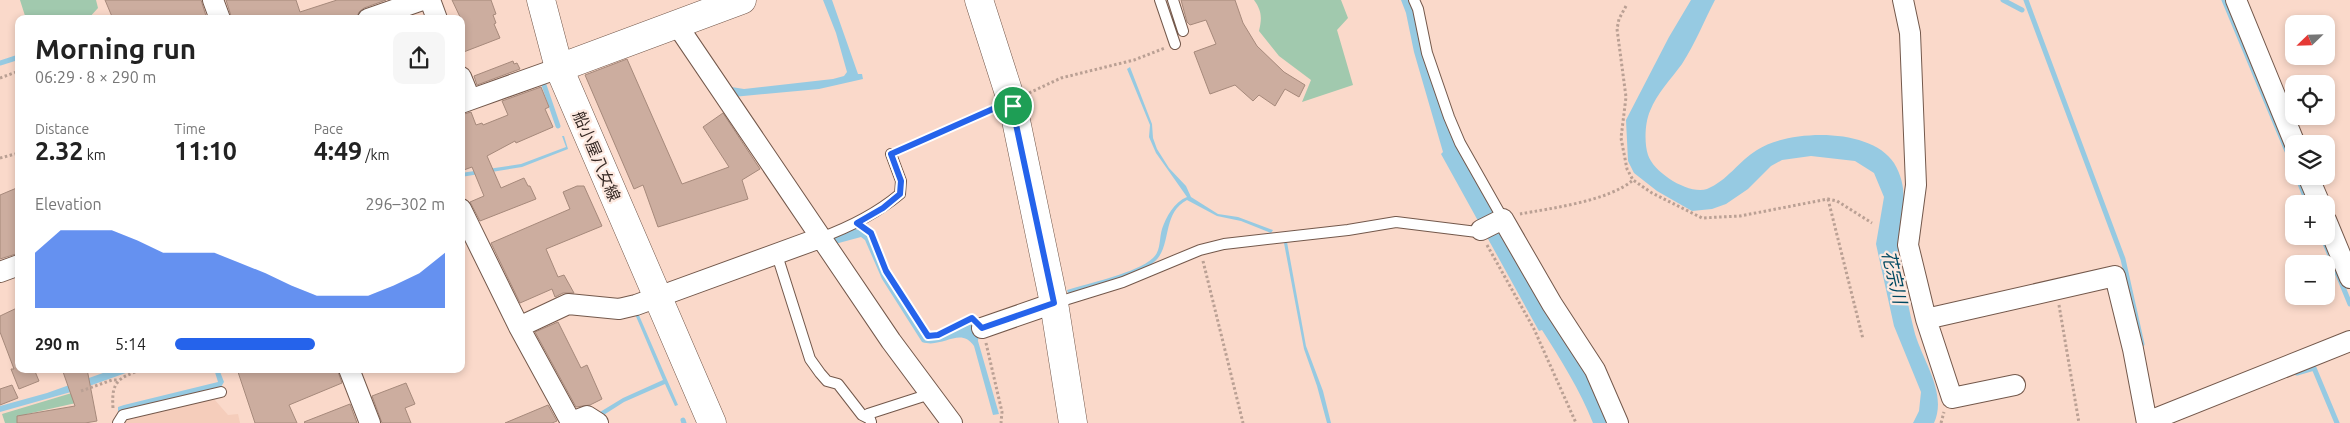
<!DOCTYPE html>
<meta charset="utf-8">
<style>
body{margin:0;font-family:Ubuntu,"Noto Sans JP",sans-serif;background:#f6f6f6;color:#222;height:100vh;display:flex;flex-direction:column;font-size:19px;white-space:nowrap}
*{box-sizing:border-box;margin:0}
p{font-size:16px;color:#767676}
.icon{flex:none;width:28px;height:28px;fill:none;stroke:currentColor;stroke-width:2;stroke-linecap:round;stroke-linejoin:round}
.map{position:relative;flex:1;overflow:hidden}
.panel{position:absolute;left:15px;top:15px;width:450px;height:358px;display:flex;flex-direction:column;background:#fff;border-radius:10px;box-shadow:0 2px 8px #0003}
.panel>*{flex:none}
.needle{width:32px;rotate:247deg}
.fabs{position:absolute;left:2285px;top:15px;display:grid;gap:10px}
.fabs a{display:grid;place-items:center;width:50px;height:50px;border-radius:10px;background:#fff;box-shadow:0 2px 8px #0003;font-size:25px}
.pin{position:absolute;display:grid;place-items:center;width:42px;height:42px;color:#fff;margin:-21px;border:2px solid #fff;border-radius:50%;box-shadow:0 1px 5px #0007}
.round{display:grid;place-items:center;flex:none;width:52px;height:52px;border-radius:10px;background:#f6f6f6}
.summary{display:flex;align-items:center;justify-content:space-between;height:85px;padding:0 20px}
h1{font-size:28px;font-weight:700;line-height:38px}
.figures{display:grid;grid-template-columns:repeat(3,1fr);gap:8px;height:85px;padding:5px 20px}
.figures div{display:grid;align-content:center}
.figures b{font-size:25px;font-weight:700}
.figures small{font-size:14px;font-weight:400}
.figures p{font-size:14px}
.chart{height:140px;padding:10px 20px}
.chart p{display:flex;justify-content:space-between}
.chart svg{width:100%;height:90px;margin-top:5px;fill:#2563eb;opacity:.7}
ul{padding:0 20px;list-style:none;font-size:16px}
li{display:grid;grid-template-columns:80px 60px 1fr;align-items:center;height:38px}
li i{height:12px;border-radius:6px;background:#2563eb}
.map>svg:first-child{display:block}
.built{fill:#f5cdbb}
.green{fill:#a1c9ae}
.water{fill:#96cae2}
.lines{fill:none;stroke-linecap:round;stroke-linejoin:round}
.stream{stroke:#96cae2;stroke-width:5}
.building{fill:#ccad9f;stroke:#a6897b}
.lane-casing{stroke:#73584b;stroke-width:12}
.street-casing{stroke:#73584b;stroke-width:22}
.secondary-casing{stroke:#73584b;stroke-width:29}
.path{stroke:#baa094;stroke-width:3;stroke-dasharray:2.5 2.5;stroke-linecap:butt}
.lane{stroke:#fff;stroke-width:10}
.street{stroke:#fff;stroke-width:20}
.secondary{stroke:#fff;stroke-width:28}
.route-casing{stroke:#fff;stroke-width:10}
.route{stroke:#2563eb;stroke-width:6}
.labels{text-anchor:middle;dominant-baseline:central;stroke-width:4.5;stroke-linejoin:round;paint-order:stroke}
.street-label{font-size:16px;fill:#362924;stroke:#fde9e0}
.water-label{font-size:18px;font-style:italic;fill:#004962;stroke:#fde9e0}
</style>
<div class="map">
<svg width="2350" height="423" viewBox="0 0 2350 423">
<rect width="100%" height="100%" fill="#fad9ca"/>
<path class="built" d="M214,399L228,415L238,414L240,423H124L129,416Z"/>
<path class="green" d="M20,0H96L98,8L88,19H26Z
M1254,0H1341L1348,18L1337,30L1353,85L1302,102L1311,80L1279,56L1259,31C1262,18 1262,11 1254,0Z
M75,392L76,403L27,414L30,423H5L2,414Z"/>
<path class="water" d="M823,0H832L858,74H862L863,79L819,89L733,97L725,86L744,89L833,79L844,76L847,72L836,33Z
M1401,0H1410L1416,13L1447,123L1613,423H1593C1580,390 1561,360 1542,330L1539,331L1441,154L1443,152L1414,52L1406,13Z
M1691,0H1715C1704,21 1695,44 1682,64C1671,79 1657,93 1650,111C1645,122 1644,143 1648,155C1654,173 1689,195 1707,189C1727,181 1739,161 1757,150C1789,129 1871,127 1894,163C1913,195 1898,219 1898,252C1898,259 1901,267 1902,274C1906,292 1909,311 1914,330C1921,359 1948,392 1934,423H1913L1919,411L1921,392L1894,326L1876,244L1884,197L1874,173L1855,161L1811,156L1782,160L1771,166L1748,189L1726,204L1712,209L1692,211L1657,191L1634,173L1628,161L1626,120L1669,37Z
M1130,67L1152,124L1153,138L1157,149L1169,168L1186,186L1191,197L1218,214L1238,217L1273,230L1271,233L1241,221L1217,216L1187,200C1163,213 1171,241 1158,258C1146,274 1088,288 1068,293L1067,290C1089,283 1137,273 1153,258C1161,251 1159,239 1162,229C1166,217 1174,202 1187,197L1156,153L1149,137L1150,125L1127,69Z
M562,136H564L568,149L522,167L461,177V173L521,164L566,147Z
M856,229L864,232L872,242L886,278L925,338C942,342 956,327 973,324L979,328L978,341L999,414L993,415L974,346C960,326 943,349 922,342L882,279L865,240L861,237L835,244L832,238Z
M1287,242L1306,346L1323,391L1331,423H1327L1317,386L1304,349L1284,243Z
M638,313L678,405L675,406L665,384L624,402L602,416L600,412L623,398L663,380L635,314Z
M114,369H137L78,390L0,412V406L47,393Z
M214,369H219L224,382L221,387L118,412V407L124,405L218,382Z"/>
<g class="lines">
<path class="stream" d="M2003,0L2022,10
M2026,0L2123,259L2142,344
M2224,0L2294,168
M0,63L19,57
M544,85L558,126
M2297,176L2308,204
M2322,236L2350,304
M2297,373L2314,368L2337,423
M683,420L684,423"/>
</g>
<path class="building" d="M105,0H201L207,19H113Z
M226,0H296L300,12L337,0H386L364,8L359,12L356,19H232Z
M452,0H491L496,14L493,15L496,23L494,24L500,38L461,53V19Z
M1181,0H1235L1243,23L1257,46L1284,72L1305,85L1299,97L1285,89L1275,106L1259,95L1253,101L1235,85L1210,94L1194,52L1216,44L1206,20L1190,25L1187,22Z
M627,59L682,184L729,167L703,127L723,113L760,169L742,180L748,199L658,227L643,185L634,189L585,75Z
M513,61L514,64L517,63L520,69L477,85L474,76Z
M541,87L549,107L545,109L553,127L516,143L515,141L487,156L501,188L524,178L528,186H530L536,199L480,221L470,202L484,196L472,167L461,171V115L471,112L476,125L482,123L483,125L508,115L502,101Z
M577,186H584L602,226L546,249L558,277L564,275L574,293H563L555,297L552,289L520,303L491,243L570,209L563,192Z
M19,187V253L0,259V195Z
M19,307V369H34L39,381L19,389L11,369H14L0,332V316Z
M558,322L581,368L587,365L602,399L590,405L576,407L535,332Z
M62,369H87L97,421L85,423H17V416L75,406Z
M237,369H337L342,383L289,405L297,423H255Z
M406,383L415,404L405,408L411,423H382L372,396Z
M12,385L18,398L0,405V389Z
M350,404L357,423H305L304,422Z
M548,405L557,421L552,423H505Z"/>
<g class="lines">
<defs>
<path id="lane" d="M1160,0L1175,44
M1173,0L1183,31
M1414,0L1418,9L1427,53L1449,117L1460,143L1503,219
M820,238C850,227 876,214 900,194L901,181L891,154
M777,255L810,359L820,373L827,381L838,384L862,415L870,419
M1055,303L1123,282L1200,250L1224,244L1348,230L1396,222L1477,232L1481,230
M871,422L868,414L930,394
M118,423L123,415L221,392"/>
<path id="street" d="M213,0L220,19
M430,0L437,19
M1903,0L1910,33L1916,185L1908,245L1926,319L2115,276L2133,349L2147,423
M2236,0L2295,144
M368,19L422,0
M677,25L891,341L952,423
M461,77L470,99
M461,103L559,68
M2308,176L2320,204
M461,209L519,327L571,422L587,416L598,423
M2326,220L2350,278
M1481,230L1503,219L1552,304L1595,370L1618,423
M0,272L19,265
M1926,319L1952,398L2015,385
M519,327L568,304L619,309L636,305L820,238
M982,328L1054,303
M349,369L370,423
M2147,422L2350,341"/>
<path id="secondary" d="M541,0L559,68L712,423
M979,0L1013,106L1054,303L1073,423
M559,68L742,0"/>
</defs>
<use href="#lane" class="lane-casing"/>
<use href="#street" class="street-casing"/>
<use href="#secondary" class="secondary-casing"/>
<path class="path" d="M1626,6L1619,19L1617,29L1626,97L1621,138L1627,169L1633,180L1652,193L1702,218L1740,216L1828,199L1837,201L1872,223
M18,58L19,61
M0,78L19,71
M1029,93L1061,78L1134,60L1165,48
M901,149L994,109
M0,158L19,153
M1828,199L1863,339
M1520,214C1552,208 1609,201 1633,180
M868,231L875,241L886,271L928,336L938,335L966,321
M1487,245L1534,329L1576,423
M1203,261L1243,423
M2059,305L2079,423
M986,343L1002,412L1001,423
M81,391L112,380H118
M113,408C111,380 119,378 143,369
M1941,423L1944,412"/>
<use href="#lane" class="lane"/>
<use href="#street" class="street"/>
<use href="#secondary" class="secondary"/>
</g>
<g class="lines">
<defs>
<path id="route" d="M1011,101L1054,303L982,328L972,318L938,335L928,336L886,271L871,233L857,223L883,208L900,194L901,181L891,154Z"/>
</defs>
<use href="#route" class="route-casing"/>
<use href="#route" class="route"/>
</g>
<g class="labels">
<g class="street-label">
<text transform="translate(597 156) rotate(67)">船小屋八女線</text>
</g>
<g class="water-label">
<text transform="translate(1895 277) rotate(77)">花宗川</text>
</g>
</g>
</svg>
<div class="fabs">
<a><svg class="needle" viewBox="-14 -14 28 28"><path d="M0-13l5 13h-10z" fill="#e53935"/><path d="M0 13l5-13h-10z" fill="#767676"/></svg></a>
<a><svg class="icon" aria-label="locate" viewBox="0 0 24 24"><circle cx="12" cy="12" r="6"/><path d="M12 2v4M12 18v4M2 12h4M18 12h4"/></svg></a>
<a><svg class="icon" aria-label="layers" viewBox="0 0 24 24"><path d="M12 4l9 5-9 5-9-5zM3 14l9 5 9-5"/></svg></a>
<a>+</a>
<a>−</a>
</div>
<div class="pin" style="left:1013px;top:106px;background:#1e9e55"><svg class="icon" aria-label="arrive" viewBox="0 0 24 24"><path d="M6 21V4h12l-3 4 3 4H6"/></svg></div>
<section class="panel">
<div class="summary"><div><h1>Morning run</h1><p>06:29 · 8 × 290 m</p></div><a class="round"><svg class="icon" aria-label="share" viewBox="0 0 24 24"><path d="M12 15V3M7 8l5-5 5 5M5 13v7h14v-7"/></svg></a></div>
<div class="figures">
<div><p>Distance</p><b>2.32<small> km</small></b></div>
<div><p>Time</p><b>11:10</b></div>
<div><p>Pace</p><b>4:49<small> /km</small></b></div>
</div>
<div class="chart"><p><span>Elevation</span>296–302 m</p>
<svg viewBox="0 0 160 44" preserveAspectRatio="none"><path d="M0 44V17L10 6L20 6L30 6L40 11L50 17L60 17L70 17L80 22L90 27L100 33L110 38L120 38L130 38L140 33L150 27L160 17V44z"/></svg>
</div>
<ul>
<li><b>290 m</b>5:14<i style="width:52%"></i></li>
</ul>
</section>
</div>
